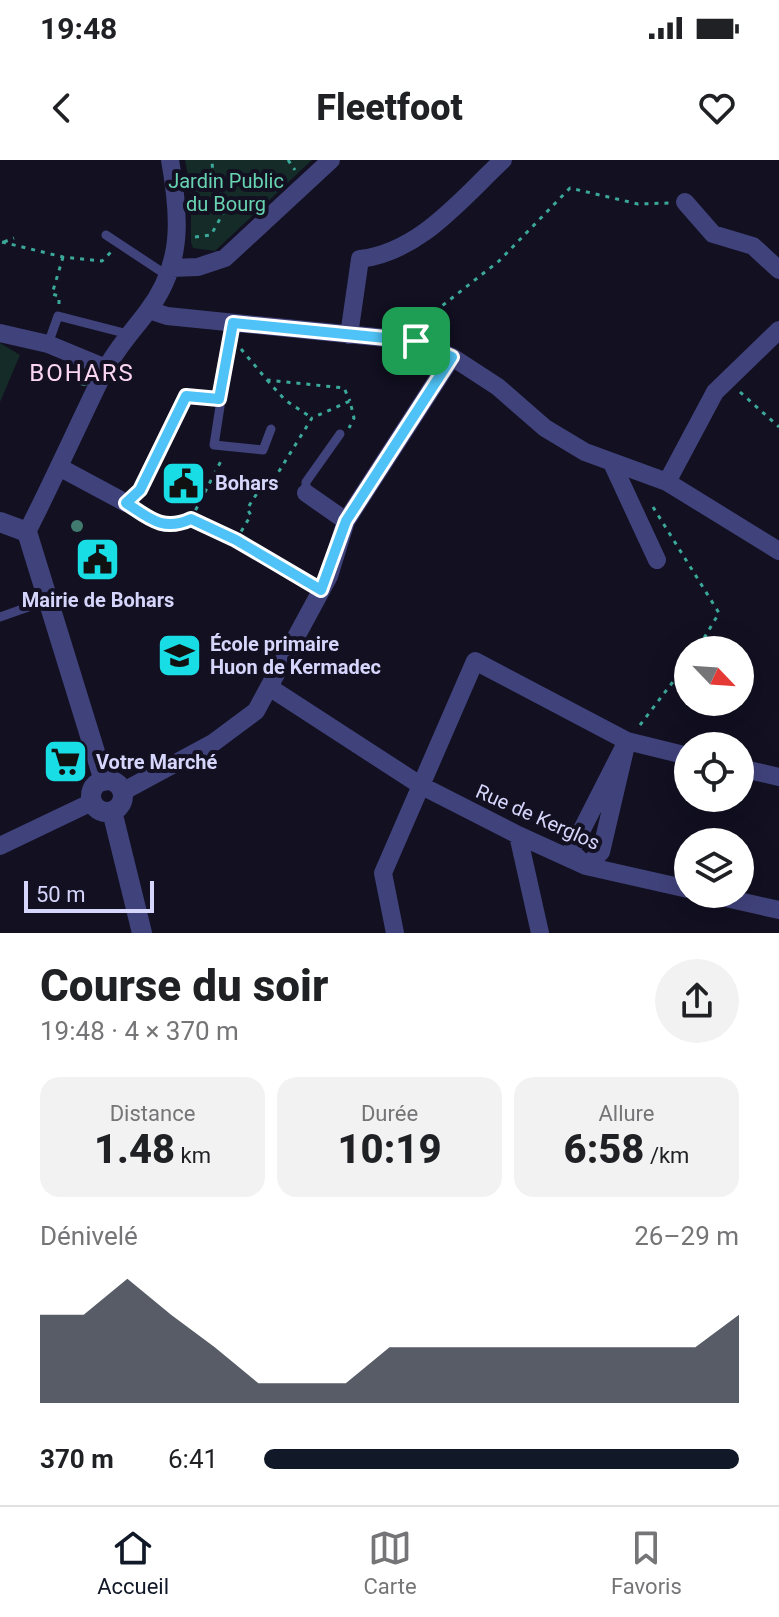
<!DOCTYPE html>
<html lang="fr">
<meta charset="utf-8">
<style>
body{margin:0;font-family:Roboto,sans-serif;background:#f2f2f2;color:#202124;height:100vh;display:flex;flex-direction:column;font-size:30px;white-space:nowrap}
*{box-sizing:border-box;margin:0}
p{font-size:26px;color:#757577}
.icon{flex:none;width:44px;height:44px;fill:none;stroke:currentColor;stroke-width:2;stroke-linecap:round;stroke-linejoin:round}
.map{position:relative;height:773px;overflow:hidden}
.details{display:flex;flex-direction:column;background:#fff;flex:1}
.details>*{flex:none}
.needle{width:52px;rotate:115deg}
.tools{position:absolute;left:674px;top:476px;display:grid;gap:16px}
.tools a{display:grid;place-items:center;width:80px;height:80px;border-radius:50%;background:#fff;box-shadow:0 8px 32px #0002;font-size:40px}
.scale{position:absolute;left:24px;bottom:20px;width:130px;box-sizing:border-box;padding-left:8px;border:4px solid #d6d5fb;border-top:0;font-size:22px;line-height:28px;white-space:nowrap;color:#d6d5fb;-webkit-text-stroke:6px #121021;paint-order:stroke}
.pin{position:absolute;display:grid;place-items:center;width:68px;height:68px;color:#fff;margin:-34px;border-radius:16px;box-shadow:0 4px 12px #0006}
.round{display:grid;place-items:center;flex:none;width:84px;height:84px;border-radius:42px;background:#f2f2f2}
.headline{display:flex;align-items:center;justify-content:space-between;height:136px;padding:0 40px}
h1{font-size:44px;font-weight:800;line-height:60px}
.stats{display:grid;grid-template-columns:repeat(3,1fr);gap:12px;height:136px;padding:8px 40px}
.stats div{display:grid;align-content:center;border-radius:20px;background:#f2f2f2;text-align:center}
.stats b{font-size:40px;font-weight:800}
.stats small{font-size:22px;font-weight:400}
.stats p{font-size:22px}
.chart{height:224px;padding:16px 40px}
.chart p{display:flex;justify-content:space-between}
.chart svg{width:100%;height:144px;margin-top:8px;fill:#111827;opacity:.7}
ul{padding:0 40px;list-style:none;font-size:26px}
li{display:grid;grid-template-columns:128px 96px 1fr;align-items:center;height:60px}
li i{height:20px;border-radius:10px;background:#111827}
.status{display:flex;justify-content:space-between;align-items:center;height:56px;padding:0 40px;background:#fff;direction:ltr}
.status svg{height:22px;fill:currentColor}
header{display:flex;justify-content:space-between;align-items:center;height:104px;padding:0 40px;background:#fff;font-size:36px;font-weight:800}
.menu{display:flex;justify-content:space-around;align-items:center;height:112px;border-top:2px solid #e0e0e0;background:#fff;font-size:22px;color:#757577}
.menu a{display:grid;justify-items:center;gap:4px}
.menu .current{color:#111827}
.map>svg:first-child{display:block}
.green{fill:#142b28}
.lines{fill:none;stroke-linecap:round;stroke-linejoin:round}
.path{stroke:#3ba89a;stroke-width:3;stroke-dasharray:4 6;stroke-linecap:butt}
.service{stroke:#40427b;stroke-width:9}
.minor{stroke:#40427b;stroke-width:18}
.tertiary{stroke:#40427b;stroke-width:20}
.tree{fill:#417b70}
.route-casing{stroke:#fff;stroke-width:16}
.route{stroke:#4fc3f7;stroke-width:10}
.labels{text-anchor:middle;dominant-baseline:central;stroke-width:8;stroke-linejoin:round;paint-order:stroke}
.park-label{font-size:20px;fill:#68d3b1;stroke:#121021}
.poi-label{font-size:20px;font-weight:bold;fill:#d6d5fb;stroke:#121021;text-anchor:start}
.street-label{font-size:20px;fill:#d6d5fb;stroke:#121021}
.quarter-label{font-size:24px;letter-spacing:2px;fill:#fbd6f0;stroke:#121021}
</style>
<div class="status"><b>19:48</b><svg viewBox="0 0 49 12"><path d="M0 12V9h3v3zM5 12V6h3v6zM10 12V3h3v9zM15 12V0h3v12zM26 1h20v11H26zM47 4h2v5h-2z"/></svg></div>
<header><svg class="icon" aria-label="back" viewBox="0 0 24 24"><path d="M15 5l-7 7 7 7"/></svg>Fleetfoot<svg class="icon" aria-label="heart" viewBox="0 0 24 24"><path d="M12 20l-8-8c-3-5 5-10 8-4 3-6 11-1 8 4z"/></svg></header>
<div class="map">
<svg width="779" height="773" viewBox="0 0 779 773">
<rect width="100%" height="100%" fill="#121021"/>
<path class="green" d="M185,0H312L215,91L193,88L191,82V32Z
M0,183L20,195L0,242Z"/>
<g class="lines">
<path class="path" d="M288,0L295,10
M195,77L211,75L226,48L213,18L212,0
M2,82L63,97L102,101L111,92
M4,82L14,78
M59,144V136L52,134L63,97
M419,164L499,101L570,28L638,44L669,43
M241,189L267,220L344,228L350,241
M267,220L285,240L312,258
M740,232L779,267
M653,347L719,453L697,490
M140,353C159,365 170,369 191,359L236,380L308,422
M191,359L222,299
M236,380L251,355L247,349L261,327L268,329L312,258L350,241L354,258L349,268
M640,565L688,502"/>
<path class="service" d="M106,75L168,116
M233,163L214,285L263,290L271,269
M48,184L58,156L128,174
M306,333V322L340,274
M126,343L140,330L186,236L219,239
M0,457L48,440"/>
<path class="minor" d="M685,42L713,74L753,86L779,110
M171,108L198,107L225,98L331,0
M149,150L167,156L416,181L452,197L498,227L545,268L585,292L667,322L779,391
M0,173L48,184L106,208
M349,175L360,99C420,92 461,39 503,0
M612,303L657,400
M59,307L126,343
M667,322L715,232L779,170
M306,333L346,361
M27,372C54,319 78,265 104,212C116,189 132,172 147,152C184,104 180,56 170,0
M269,527L420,625L518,675L586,706L688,729
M627,581L601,692L586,706L571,691Z
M740,608L779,617
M122,632L213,583L256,551L329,416L346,361L452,197
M518,675L540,773
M0,686L92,642
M708,734L779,750
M395,773L383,713L475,501L627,581L688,596"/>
<path class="tertiary" d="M0,362L27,372L104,621
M91 636a16 16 0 1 1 32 0a16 16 0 1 1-32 0Z
M112,651L142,773"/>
</g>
<g class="tree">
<circle cx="84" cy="220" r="6"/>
<circle cx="77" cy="366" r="6"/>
</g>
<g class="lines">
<defs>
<path id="route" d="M233,163L416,181L452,197L346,361L321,430L236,380L191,359C163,372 149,358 126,343L140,330L186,236L219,239Z"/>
</defs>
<use href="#route" class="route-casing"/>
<use href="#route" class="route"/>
</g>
<defs>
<symbol id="civic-square" viewBox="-11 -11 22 22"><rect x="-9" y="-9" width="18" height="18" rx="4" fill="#18dde4" stroke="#121021"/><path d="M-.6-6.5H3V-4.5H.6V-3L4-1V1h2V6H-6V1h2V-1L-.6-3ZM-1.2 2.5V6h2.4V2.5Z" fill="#111"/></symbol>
<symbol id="school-square" viewBox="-11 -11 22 22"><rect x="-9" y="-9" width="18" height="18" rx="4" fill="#18dde4" stroke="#121021"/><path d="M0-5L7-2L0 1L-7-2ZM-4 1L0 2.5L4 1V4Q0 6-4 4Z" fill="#111"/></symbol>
<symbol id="supermarket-square" viewBox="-11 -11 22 22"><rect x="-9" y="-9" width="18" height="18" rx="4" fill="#18dde4" stroke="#121021"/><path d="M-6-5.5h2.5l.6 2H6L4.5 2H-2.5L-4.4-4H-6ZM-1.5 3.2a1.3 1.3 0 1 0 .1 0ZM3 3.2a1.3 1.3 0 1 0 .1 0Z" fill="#111"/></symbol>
</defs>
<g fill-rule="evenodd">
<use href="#civic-square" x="158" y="298" width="51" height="51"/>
<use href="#civic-square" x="72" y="374" width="51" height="51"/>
<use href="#school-square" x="154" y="470" width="51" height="51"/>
<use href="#supermarket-square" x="40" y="576" width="51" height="51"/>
</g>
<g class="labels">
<g class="park-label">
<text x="226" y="21">Jardin Public<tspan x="226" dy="23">du Bourg</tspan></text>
</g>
<g class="poi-label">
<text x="215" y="323">Bohars</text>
<text x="98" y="440" text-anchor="middle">Mairie de Bohars</text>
<text x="210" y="484">École primaire<tspan x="210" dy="23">Huon de Kermadec</tspan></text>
<text x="96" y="602">Votre Marché</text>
</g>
<g class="street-label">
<text transform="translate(538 657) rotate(24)">Rue de Kerglos</text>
</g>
<g class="quarter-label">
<text x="82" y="213">BOHARS</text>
</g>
</g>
</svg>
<div class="tools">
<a><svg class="needle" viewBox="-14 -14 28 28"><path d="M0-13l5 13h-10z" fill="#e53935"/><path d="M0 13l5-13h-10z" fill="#757577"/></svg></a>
<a><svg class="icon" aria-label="locate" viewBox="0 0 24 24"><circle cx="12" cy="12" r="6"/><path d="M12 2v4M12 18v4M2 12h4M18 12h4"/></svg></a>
<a><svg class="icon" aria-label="layers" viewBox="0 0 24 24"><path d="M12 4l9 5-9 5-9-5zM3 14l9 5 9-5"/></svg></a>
</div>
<div class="scale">50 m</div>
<div class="pin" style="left:416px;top:181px;background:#1e9e55"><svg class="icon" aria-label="arrive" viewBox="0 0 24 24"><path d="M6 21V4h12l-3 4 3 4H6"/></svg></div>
</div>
<section class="details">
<div class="headline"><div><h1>Course du soir</h1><p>19:48 · 4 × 370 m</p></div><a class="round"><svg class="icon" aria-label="share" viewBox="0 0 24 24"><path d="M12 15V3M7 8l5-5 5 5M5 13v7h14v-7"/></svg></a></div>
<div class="stats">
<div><p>Distance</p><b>1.48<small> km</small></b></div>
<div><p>Durée</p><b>10:19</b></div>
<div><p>Allure</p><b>6:58<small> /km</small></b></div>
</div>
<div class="chart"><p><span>Dénivelé</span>26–29 m</p>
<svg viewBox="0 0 160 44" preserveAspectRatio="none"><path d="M0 44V17L10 17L20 6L30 17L40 27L50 38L60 38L70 38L80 27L90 27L100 27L110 27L120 27L130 27L140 27L150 27L160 17V44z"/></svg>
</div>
<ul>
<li><b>370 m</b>6:41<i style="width:100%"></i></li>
</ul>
</section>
<nav class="menu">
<a class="current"><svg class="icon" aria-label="home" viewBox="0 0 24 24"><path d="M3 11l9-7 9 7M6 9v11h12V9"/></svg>Accueil</a>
<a><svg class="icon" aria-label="map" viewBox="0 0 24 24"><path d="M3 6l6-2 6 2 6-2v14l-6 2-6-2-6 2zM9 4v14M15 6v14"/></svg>Carte</a>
<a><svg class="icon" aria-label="saved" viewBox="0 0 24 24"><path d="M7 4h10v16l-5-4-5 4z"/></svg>Favoris</a>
</nav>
